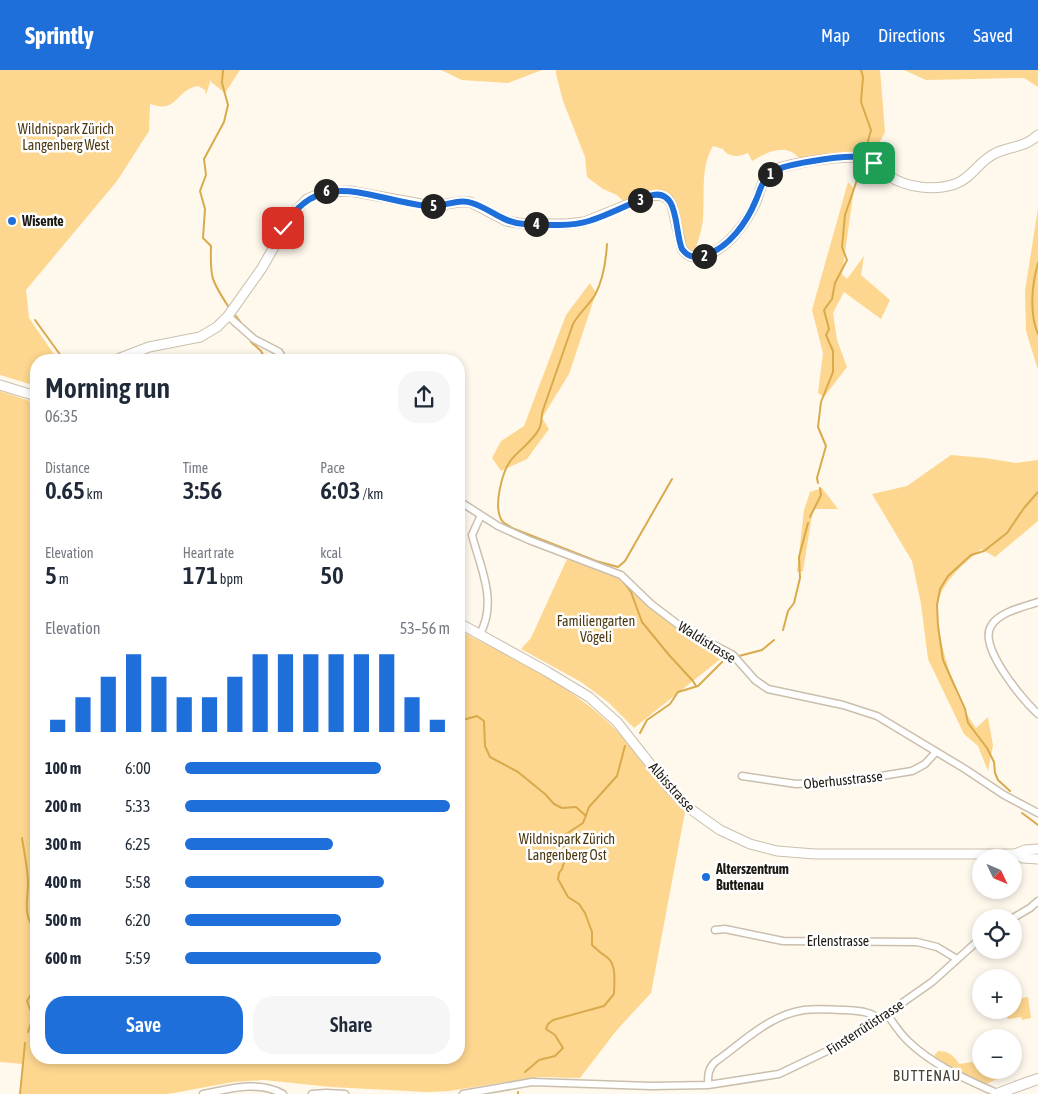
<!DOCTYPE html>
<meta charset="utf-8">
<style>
body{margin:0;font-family:"Asap Condensed",sans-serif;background:#f6f6f7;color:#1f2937;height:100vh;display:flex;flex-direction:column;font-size:19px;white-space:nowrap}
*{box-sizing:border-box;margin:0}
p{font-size:16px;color:#747a83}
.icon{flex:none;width:28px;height:28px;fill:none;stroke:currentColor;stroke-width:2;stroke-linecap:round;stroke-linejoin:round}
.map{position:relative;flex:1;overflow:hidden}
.drawer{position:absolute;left:30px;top:284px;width:435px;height:710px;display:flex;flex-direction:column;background:#fff;border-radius:20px;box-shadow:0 2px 8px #0003}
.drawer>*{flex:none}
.needle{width:32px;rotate:134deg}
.fabs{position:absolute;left:972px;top:779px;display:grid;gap:10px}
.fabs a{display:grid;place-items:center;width:50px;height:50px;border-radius:50%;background:#fff;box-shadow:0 2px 8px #0003;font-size:25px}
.pin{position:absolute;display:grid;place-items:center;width:42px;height:42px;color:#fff;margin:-21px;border-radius:10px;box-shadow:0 2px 8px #0006}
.km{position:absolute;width:25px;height:25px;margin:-12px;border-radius:50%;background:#222;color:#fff;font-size:14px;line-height:25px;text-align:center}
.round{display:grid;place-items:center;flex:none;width:52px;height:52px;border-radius:20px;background:#f6f6f7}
.head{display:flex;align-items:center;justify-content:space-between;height:85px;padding:0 15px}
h1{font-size:28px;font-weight:600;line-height:38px}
.figures{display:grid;grid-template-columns:repeat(3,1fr);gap:8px;height:85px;padding:5px 15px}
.figures div{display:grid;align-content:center}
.figures b{font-size:25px;font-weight:600}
.figures small{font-size:14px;font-weight:400}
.figures p{font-size:14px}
.chart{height:140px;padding:10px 15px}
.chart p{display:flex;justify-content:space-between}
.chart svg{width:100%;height:90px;margin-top:5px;stroke:#1f6fda;stroke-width:6}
.button{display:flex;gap:10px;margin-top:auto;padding:10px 15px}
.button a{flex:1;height:58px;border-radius:20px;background:#1f6fda;color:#fff;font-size:20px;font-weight:600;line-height:58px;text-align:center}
.button a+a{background:#f6f6f7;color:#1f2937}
ul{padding:0 15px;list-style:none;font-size:16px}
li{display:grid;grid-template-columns:80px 60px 1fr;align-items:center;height:38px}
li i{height:12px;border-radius:6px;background:#1f6fda}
header{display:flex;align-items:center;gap:30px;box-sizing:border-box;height:70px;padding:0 25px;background:#1f6fda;color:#fff}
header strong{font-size:24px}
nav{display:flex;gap:28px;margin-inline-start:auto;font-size:18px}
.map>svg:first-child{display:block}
.green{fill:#fdd78f}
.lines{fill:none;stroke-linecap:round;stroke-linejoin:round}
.stream{stroke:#d9aa4c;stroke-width:2}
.street-casing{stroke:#cabfad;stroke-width:9}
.secondary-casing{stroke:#cabfad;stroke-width:11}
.primary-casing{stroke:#cabfad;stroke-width:12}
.street{stroke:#fff;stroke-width:6}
.secondary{stroke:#fff;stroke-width:9}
.primary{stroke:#fff;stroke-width:10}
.primary-bridge-casing{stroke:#cabfad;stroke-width:12;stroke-linecap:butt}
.primary-bridge{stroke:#fff;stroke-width:10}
.route-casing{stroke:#fff;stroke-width:10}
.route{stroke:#1f6fda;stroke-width:6}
.poi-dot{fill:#1f6fda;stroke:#fff;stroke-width:2}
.labels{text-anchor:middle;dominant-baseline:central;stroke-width:5;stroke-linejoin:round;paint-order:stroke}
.park-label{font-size:14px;fill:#4c3911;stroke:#fff}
.poi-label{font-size:14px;font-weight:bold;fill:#1d1a13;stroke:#fff;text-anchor:start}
.street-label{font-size:14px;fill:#1d1a13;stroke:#fff}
.neighbourhood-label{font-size:15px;letter-spacing:1px;fill:#4b4333;stroke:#fff}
</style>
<header>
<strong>Sprintly</strong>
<nav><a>Map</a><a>Directions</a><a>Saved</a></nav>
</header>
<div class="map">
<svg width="1038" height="1024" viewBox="0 0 1038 1024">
<rect width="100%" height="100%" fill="#fff8ed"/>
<path class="green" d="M0,0H240L225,23L211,12V9L206,25L205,20L198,16C175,20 178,44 150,34L149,61L117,111L26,220L29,248L58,290H36V316L0,305Z
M441,0H542L508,13L462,10Z
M556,0H880L885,62L875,81L867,86L863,82L800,89C786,72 767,82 752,91L748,83C738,87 729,88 723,79L713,76C700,98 705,124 703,149C702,160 698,172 694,183L687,180L682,167L676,133L671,126L656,121L625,133L617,125L603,119L587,107L585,87L563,31L556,4Z
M904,0H1038V17L1024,8L926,10Z
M848,112L854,119L842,204L847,209L864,186L861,205L890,230L881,249L844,222L833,243L837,270L847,297L824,327L818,323L823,283L812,240Z
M1038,138V300L1026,261L1025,221Z
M590,213L596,223L569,304L542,348L549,359L527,389L501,401L492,388L501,371L524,356L566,245Z
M0,321L36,333V988H459V560C511,588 568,613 611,655C638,682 656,716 685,742L651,923L616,961L580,1008L540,1007L449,1021L427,1022L331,1017L264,1010L233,1012L168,1024H21L23,994L0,992Z
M951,385L985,388L1016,393L1038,390V451L995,487L981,479C963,495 945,508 938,532C933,551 949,602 956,621C961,635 968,647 976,658L988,647L993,676L988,701L978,676L964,664L928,589L921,534L912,491L872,424L907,416Z
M822,418L838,439H813L803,501L797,502L804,440L810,422Z
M567,489L621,509L681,563L723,587L634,658L608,632L581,612L521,579L531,568Z
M1015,920L1017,929L1028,927L1031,948L1022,950L1021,947L1009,949L997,940H1014V921Z
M938,981C948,981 954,985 959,994L972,992L981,1000H1009V1004L986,1014L971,1013C961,1000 944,999 934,986Z"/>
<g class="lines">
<path class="stream" d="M223,0L222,13L228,35L224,52L204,89L206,105L200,121L205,139L203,168L211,176C210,207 211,210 228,236
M861,0L863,7L861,32L871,60L865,82
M607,174C606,191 603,210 595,225C589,235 579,243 573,254C563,283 553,311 543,340C541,346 542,354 539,359C533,371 519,380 511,390C502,402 492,439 503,452C505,454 510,456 512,458L596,491L618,497L625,491L672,409
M1038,193C1032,214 1029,243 1038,264
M236,246L241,253
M35,250L64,290
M251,272L261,281L266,290
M818,413L817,408L826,376L818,357L821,332L833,302V281L826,265L829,259L824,240L832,229L835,213L847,190L842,177L845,145L860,101
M810,447L821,425L820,418
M622,510L631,522L642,552L669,585L693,611L696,616
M783,560L788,541L794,533L800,508L799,487L808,453
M739,586L762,580L774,570
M459,651L477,646L484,651L485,676L490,687L518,702L545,724L554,734L562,738L576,737L586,746
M640,663L647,650L670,634L678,622L698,616L722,592
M1010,721L998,710L995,703L994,692L987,678L968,653L965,639L943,590L938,556L937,535L940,519L948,506L971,485L984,481L1007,463L1024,438L1038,422
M1022,743L1038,755
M22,768C24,781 28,801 28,812C28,831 22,845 36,861
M28,962L33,947L27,931L36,916V912
M525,1002L539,990L555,986L563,978L555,965L546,959L548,954L553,950L604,936L614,924C614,914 617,896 608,888C602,884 597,880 592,875V862L585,843L579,834L568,827L558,809L559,803L562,799L566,786L563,766L583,753L589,737L617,706L625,676
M518,1022V1024
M20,1024L25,973"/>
<defs>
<path id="street" d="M228,246L254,269L279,282L284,290
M459,431L498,456L529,470L621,505L651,534L684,559L733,585L755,610L768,619L843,635L877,646L965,699L1004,725L1038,743
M1038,532C1023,537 999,542 991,556C978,577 1023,630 1038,644
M480,564C498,531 480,497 472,465L481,445
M742,706L796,714L850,711L912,701L925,694L936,682
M1013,848L1030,838L1038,831
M715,860L725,859L783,871L917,872L937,877L957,889
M887,944C894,954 900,964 909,972C934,996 968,1010 999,1024
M708,1015C708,1005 708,999 715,992C742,973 769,945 804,940C818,938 832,940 846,940C857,941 872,941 879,950
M203,1024C229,1019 258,1010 283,1024
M312,1024L326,1023L345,1024
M463,1024L532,1012L651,1016L708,1015L779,1004L848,971L932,912L981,868"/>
<path id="secondary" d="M115,290L149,277L200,267L217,257L228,246L262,198L292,145L307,129L324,122L350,121L432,136L460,132H470L506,151L525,154H567L584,152L649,126L661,125L668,129L672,135L682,179C688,187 695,189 705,186C728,178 746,153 756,132C759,124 761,114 766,107C770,102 776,99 782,97C800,92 848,84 865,89C875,92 881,100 889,106C907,118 935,121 955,114C971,109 979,91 994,84C1009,76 1025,78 1038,65
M0,315L36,326
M459,553L546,601L589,627L617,652L670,719L689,738L720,760L750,774L777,781L815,784H1015L1023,788L1038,789
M1015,784L1025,780L1038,779"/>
<path id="primary" d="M1018,1016L1038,1009"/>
</defs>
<use href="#street" class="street-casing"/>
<use href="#secondary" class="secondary-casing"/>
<use href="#primary" class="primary-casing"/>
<use href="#street" class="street"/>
<use href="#secondary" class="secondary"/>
<use href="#primary" class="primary"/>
<defs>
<path id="primary-bridge" d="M997,1024L1018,1016"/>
</defs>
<use href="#primary-bridge" class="primary-bridge-casing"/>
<use href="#primary-bridge" class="primary-bridge"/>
</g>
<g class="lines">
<defs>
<path id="route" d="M283,158C320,95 370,130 427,136C442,138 457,128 472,133C491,139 503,153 524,154C545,155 569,157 589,151C609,145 629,134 649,126C680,116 674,161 682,179C688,187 695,189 705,185C729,178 747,152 756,130C760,121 762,110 770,103C781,94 841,86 856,87C863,88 869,90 874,93"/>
</defs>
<use href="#route" class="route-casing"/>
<use href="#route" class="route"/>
</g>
<g class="poi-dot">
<circle cx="12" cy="151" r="5"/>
<circle cx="706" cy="807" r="5"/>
</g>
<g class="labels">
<g class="park-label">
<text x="66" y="59">Wildnispark Zürich<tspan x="66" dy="16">Langenberg West</tspan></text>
<text x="596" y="551">Familiengarten<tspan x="596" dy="16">Vögeli</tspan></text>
<text x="567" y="769">Wildnispark Zürich<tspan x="567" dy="16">Langenberg Ost</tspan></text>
</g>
<g class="poi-label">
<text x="22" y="151">Wisente</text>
<text x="716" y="799">Alterszentrum<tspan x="716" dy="16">Buttenau</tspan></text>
</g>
<g class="street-label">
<text transform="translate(707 572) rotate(32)">Waldistrasse</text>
<text transform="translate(843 710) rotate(-6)">Oberhusstrasse</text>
<text transform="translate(672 717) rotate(48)">Albisstrasse</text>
<text x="838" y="871">Erlenstrasse</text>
<text transform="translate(865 957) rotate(-33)">Finsterrütistrasse</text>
</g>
<g class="neighbourhood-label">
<text x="927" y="1005">BUTTENAU</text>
</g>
</g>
</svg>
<div class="fabs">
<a><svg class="needle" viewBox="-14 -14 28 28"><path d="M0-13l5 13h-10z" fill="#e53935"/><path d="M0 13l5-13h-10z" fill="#747a83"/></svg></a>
<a><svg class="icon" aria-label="locate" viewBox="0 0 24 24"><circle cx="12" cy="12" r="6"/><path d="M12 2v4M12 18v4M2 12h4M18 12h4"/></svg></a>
<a>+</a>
<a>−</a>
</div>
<div class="pin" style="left:874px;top:93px;background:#1e9e55"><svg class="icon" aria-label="arrive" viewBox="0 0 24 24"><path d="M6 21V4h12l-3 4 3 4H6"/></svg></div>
<div class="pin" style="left:283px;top:158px;background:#d93025"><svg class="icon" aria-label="check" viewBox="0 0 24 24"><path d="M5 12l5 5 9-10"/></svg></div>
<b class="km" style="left:770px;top:104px">1</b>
<b class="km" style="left:704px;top:186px">2</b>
<b class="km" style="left:640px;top:130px">3</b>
<b class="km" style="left:536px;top:154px">4</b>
<b class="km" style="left:433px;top:136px">5</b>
<b class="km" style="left:326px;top:121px">6</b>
<section class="drawer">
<div class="head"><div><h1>Morning run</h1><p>06:35</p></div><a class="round"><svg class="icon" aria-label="share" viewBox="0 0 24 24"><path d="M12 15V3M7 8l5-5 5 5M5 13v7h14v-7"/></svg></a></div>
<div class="figures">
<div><p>Distance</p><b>0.65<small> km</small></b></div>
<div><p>Time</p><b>3:56</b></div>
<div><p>Pace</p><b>6:03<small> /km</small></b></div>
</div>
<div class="figures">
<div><p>Elevation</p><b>5<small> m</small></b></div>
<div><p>Heart rate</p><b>171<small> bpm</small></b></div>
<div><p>kcal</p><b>50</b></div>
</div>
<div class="chart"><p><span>Elevation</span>53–56 m</p>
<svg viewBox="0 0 160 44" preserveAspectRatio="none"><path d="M5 44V38M15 44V27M25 44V17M35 44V6M45 44V17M55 44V27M65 44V27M75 44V17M85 44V6M95 44V6M105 44V6M115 44V6M125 44V6M135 44V6M145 44V27M155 44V38"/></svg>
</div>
<ul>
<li><b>100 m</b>6:00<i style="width:74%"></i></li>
<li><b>200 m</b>5:33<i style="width:100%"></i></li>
<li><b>300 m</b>6:25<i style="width:56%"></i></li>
<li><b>400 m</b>5:58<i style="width:75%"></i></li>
<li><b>500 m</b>6:20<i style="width:59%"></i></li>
<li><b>600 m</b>5:59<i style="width:74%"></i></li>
</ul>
<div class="button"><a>Save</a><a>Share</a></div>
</section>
</div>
